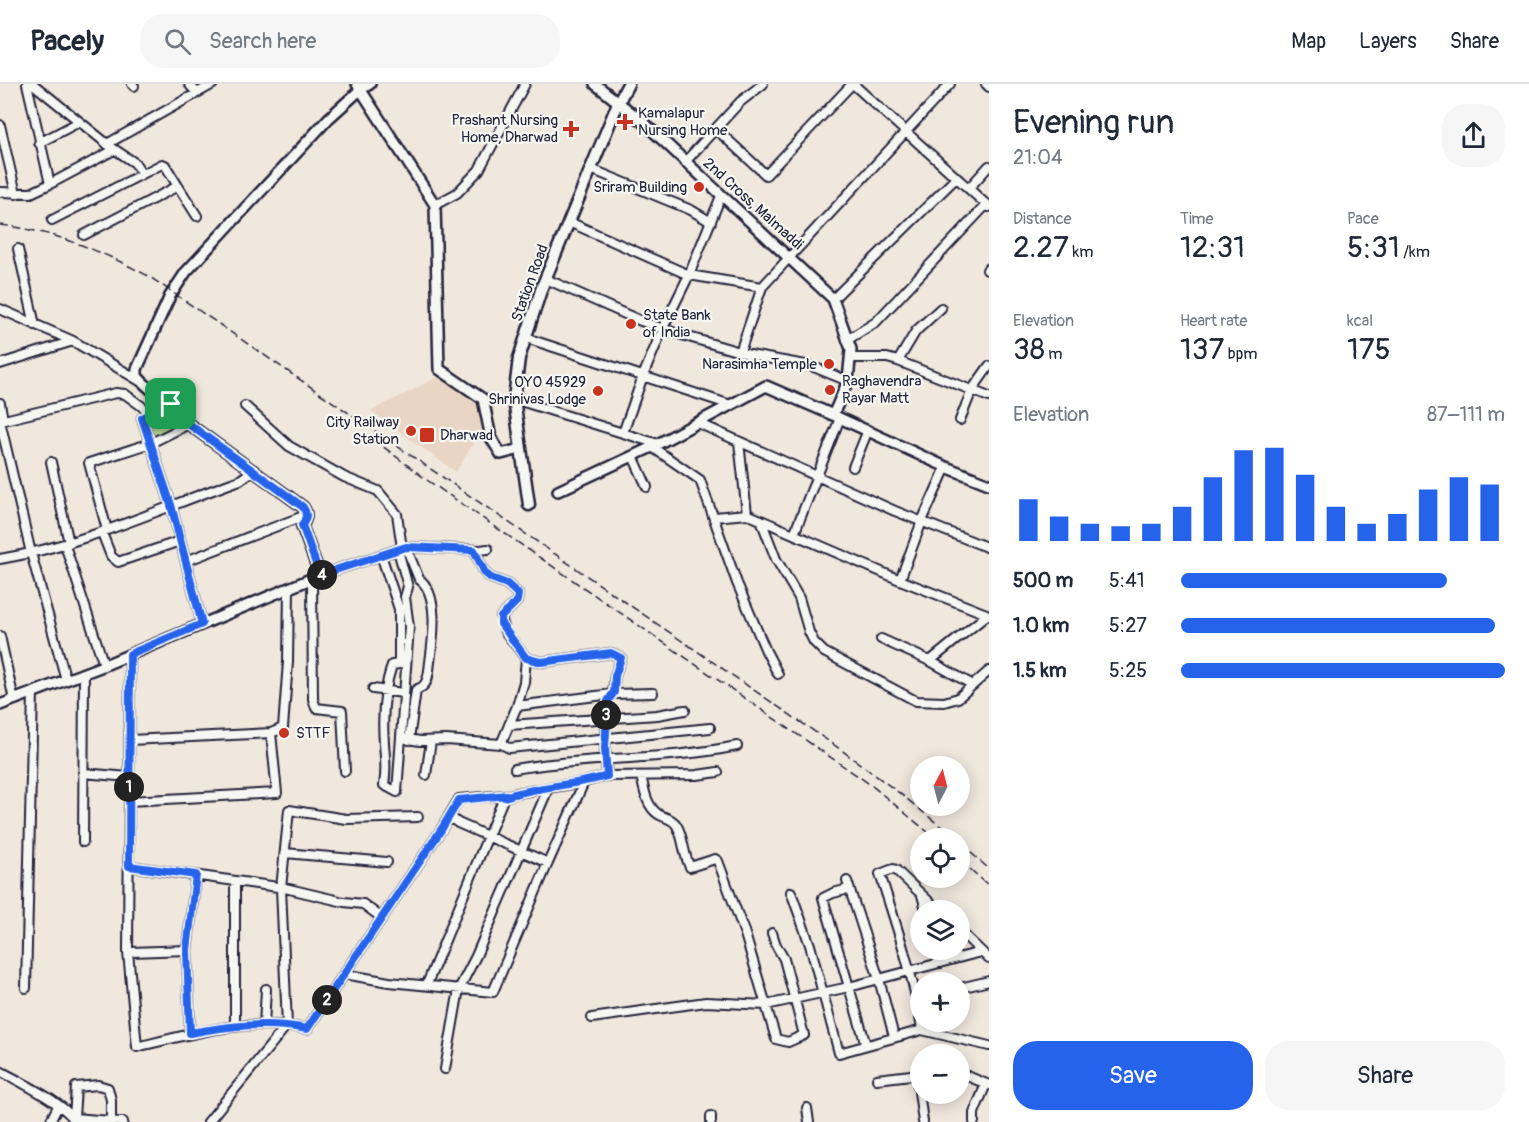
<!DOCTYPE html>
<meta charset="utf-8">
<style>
body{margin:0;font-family:Pangolin,sans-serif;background:#f6f6f7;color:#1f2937;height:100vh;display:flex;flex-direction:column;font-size:22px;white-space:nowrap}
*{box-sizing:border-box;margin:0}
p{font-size:20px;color:#747a83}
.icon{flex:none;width:33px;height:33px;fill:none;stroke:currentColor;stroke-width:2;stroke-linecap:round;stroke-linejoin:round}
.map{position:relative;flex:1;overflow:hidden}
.drawer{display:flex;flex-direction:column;background:#fff;width:540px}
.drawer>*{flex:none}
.needle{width:39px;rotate:7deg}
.tools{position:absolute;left:910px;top:672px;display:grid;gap:12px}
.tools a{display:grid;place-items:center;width:60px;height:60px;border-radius:50%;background:#fff;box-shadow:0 3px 15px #0003;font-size:30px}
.pin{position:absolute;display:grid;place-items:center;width:51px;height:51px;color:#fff;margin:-26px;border-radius:12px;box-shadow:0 3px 9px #0006}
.km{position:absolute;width:30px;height:30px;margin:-15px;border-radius:50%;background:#222;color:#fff;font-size:16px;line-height:30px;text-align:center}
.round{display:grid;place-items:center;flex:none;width:63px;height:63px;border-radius:24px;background:#f6f6f7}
.overview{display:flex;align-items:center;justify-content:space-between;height:102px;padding:0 24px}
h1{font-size:33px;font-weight:600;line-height:45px}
.stats{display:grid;grid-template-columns:repeat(3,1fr);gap:9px;height:102px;padding:6px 24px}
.stats div{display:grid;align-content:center}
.stats b{font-size:30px;font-weight:600}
.stats small{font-size:16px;font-weight:400}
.stats p{font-size:16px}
.chart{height:168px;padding:12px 24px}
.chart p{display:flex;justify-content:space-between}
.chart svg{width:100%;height:108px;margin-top:6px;stroke:#2563eb;stroke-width:6}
.button{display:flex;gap:12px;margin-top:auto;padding:12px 24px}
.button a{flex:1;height:69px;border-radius:24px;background:#2563eb;color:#fff;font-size:24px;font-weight:600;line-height:69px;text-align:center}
.button a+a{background:#f6f6f7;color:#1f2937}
ul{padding:0 24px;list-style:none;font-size:20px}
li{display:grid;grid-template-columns:96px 72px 1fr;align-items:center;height:45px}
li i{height:15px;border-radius:8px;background:#2563eb}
header{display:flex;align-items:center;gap:36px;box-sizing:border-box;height:84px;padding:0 30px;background:#fff;border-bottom:2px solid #e0e1e3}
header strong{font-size:28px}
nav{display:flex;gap:33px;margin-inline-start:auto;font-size:21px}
.search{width:420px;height:54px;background:#f6f6f7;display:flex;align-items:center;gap:15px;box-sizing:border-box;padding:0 21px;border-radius:24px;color:#747a83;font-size:22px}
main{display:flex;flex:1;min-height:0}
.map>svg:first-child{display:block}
.built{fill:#e9d5c4}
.green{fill:#cbe9a1;stroke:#76866e;stroke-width:1.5}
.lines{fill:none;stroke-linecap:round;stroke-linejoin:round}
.minor-casing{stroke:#22223b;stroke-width:12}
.tertiary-casing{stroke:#22223b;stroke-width:14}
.secondary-casing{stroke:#22223b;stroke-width:15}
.minor{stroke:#f6f6f2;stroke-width:8}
.tertiary{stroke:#f6f6f2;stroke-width:9}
.secondary{stroke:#f6f6f2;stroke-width:10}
.rail{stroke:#22223b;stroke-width:1.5;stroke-dasharray:9 4.5;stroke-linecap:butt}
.route-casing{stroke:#fff;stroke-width:12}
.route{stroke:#2563eb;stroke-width:8}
.poi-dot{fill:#c8321e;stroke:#f6f6f2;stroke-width:2}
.labels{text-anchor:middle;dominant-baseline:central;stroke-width:4.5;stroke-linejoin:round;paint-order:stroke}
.poi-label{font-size:15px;fill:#22223b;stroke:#f6f6f2;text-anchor:start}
.street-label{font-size:15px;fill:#22223b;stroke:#f6f6f2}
</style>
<header>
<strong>Pacely</strong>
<div class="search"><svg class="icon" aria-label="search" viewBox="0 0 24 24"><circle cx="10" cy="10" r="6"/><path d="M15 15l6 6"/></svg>Search here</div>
<nav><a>Map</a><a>Layers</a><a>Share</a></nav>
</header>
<main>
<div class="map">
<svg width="989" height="1038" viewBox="0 0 989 1038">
<rect width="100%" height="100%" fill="#f0e7dd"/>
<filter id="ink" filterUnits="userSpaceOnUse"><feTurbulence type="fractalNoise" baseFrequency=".0167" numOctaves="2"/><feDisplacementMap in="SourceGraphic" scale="12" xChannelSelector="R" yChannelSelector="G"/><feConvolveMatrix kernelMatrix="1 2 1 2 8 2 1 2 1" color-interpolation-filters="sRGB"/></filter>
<g filter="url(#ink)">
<path class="built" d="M448,288L497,320L456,388L371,327Z"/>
<path class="green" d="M171,320L189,340L151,359L142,334Z"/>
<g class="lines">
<defs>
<path id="minor" d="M27,0L50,100L114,66
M33,0L111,63L135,79L142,90
M132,0L134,2
M189,0L197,9
M853,0L989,123
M986,0L989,3
M0,41L16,110
M716,45L766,91L852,0
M39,59L79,38
M107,60L213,0
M685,78L740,18L763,0
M591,85L691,126L711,138
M178,102L197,132
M969,104L989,82
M0,108L31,109L50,100
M435,121L457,109L479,86L525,0
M52,136L162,80L165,81L178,102L84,151
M569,138L689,191L762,203
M18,165L35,241
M987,186L989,184
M546,195L641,237L675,249L750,271L811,282L848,297
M833,215L957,93
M0,225L73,257L140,297
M526,254L731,321
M847,256L876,238L987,120
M740,268L762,203L950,0
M850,274H887L898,277L989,313
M898,277L916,247L941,224
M0,280L73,257
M514,315L658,360
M0,319L3,336
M171,320L142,334L171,421L202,540
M245,322L289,362L344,393L378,407L397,430L402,464
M960,336L972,306L989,282
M0,337L31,469L66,596
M0,337L116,309L125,310L151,329
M698,339L895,427L989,464
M623,349L643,292L663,244L689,191L721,112
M739,358L747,430
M652,363L700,396L737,499L766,567L778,590
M633,372L647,403
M51,378L69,459
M853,383L868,346
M714,433L747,430L900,496L989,531
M761,436L776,475L799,514L809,548L814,558L824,568L916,617L944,618L958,614L989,587
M107,446L89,379L151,359L189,340
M102,449L111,472L118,478L180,457
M794,450L840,334
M65,461L104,581
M406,463L419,495C440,510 433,556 430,578C429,585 429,596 424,601C422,604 419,604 416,606L409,656
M381,471L399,525V580L392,581C384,605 382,633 384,659C385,676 387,684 384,701L397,708L409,543L405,513L408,503L398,466
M0,475C84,461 161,424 240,396L254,386
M186,477L306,431
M320,491L406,463L480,466L488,465
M312,495L313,615L316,624L342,627L345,687
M900,496L922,437L946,383
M0,552L14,616
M881,555L930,577L973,601
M130,570L128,868L137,963C193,949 249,933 307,945L441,746L459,715L507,711L504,713L517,709L584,698L607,692L697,691L718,688
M526,574L541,578L611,569L621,574L615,592L613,608L607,617L605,665L607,692
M930,577L987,531
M373,605L403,609
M517,622L612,610L653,609
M509,641L657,631L685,626
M271,649L283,644L288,578L289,504
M401,654L420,657L446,656L501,660L517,622L524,598L526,574L505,547L501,533L517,517L518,510L507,500L491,494L485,489L474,466
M501,660L509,664L710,644
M515,685C588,672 664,677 737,662
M83,689L129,693
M426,691L431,657
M641,692C644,704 646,722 658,730C664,734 673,734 677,742C684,754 683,770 690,783L715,775L718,777L745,850L776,955L788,958L804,951L784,875L776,861L772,849
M129,717L277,709L271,649L130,656
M449,732L458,739L548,779L584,698
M83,758L84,589
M285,769L387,778
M129,782L285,804L344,818L363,820L382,834
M235,797V941
M847,797L879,895L981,868
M791,808L810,861L839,969L922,946C914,892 896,841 880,790L893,785L896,786L938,826
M922,811L926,826
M960,847L989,875
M937,866L941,879
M131,868L187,866
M344,890L389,898L493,908L548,779
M427,900L504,713
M26,904L33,608
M960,904L989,897
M592,934L706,918L766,921L849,903L823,814L833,809L849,805
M264,941L266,905
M922,946L989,962
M190,949L187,866L196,791
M866,961L849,903L879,895L894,953
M445,985L459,905L476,872L548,705
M0,987C17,996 68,1021 75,1038
M960,989L989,1001
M917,992L923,1038
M877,995L911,991H920
M807,1024L809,1038
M111,1037V1016L108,1004L98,1001L76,1003L74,1034L123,1038
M50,1038L58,1022
M208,1038L287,941L281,804L289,726L346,735L418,733
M711,1038V1032
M974,1038V1029L986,1000"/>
<path id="tertiary" d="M357,0L435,121L439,285L483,315L491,354L501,370L520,365
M595,0L642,37L833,215L851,265L848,297L833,331L946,383L989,400
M558,407L652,363L766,302L833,331
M0,621L100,583L320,491L302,442C306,435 308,430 303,423L183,336C169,316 151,309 137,292V285L170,212L186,188L329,34L360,6L370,0"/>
<path id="secondary" d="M529,421L514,315L519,274L542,203L618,19L628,0"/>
</defs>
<use href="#minor" class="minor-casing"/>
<use href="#tertiary" class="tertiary-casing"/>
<use href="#secondary" class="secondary-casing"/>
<use href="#minor" class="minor"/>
<use href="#tertiary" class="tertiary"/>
<use href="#secondary" class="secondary"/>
<path class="rail" d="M0,141C54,147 102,167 150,193L840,665L902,711L955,754
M373,355L427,396L871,701L935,754
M960,759L989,785
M960,776L989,802"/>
</g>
</g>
<g class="lines" filter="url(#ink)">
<defs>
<path id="route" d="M171,320L183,336L303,423C308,430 306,435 302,441L320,491L406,463L474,466L485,489L491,494L507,500L518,510L517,517L501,533V540L526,574L541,578L611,569L621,574L615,592L614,608L608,617L605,664L607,692C573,702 537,702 504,713L507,711L459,716L441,746L307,945C268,937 229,942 190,949L187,866L196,791L129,782L130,570L202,540L171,421L142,334Z"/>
</defs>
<use href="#route" class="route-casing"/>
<use href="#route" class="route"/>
</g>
<g class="poi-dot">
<path d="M622 29h6v6h6v6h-6v6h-6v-6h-6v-6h6z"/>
<path d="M568 36h6v6h6v6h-6v6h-6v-6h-6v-6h6z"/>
<circle cx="699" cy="103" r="6"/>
<circle cx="631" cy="240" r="6"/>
<circle cx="829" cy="280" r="6"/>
<circle cx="830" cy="306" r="6"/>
<circle cx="598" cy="307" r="6"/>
<circle cx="411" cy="347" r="6"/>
<rect x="419" y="343" width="16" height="16" rx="3"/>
<circle cx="284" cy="649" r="6"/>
</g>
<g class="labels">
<g class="poi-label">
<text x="638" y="29">Kamalapur<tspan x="638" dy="17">Nursing Home</tspan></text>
<text x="558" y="36" text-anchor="end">Prashant Nursing<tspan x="558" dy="17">Home, Dharwad</tspan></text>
<text x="687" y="103" text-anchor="end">Sriram Building</text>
<text x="643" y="231">State Bank<tspan x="643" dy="17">of India</tspan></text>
<text x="817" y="280" text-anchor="end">Narasimha Temple</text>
<text x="842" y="297">Raghavendra<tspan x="842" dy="17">Rayar Matt</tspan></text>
<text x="586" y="298" text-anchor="end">OYO 45929<tspan x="586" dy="17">Shrinivas Lodge</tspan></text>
<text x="399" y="338" text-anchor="end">City Railway<tspan x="399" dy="17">Station</tspan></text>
<text x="440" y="351">Dharwad</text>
<text x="296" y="649">STTF</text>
</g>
<g class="street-label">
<text transform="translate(753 120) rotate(42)">2nd Cross, Malmaddi</text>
<text transform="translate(530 199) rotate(-70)">Station Road</text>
</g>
</g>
</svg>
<div class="tools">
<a><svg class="needle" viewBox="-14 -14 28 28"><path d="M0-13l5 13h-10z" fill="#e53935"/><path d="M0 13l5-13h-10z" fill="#747a83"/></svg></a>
<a><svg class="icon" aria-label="locate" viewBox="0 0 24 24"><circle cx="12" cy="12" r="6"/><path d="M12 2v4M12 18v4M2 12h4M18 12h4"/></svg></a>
<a><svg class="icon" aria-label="layers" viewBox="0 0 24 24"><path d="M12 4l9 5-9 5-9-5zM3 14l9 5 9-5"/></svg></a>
<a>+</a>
<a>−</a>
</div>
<div class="pin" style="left:171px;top:320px;background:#1e9e55"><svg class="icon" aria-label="arrive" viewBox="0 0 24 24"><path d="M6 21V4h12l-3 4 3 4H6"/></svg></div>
<b class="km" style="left:129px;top:703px">1</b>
<b class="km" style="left:327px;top:916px">2</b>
<b class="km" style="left:606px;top:631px">3</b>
<b class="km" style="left:322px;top:491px">4</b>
</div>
<section class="drawer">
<div class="overview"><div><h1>Evening run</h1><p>21:04</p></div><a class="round"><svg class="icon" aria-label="share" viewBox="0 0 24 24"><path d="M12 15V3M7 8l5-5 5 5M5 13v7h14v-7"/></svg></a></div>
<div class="stats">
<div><p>Distance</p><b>2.27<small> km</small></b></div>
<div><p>Time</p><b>12:31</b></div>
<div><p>Pace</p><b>5:31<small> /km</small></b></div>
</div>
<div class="stats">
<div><p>Elevation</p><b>38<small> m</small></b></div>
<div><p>Heart rate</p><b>137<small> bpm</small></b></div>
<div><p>kcal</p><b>175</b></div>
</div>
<div class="chart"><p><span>Elevation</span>87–111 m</p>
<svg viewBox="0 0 160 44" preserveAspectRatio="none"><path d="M5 44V27M15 44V34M25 44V37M35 44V38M45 44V37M55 44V30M65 44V18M75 44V7M85 44V6M95 44V17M105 44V30M115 44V37M125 44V33M135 44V23M145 44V18M155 44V21"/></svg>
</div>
<ul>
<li><b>500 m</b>5:41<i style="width:82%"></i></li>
<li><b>1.0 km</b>5:27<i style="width:97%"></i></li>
<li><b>1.5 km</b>5:25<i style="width:100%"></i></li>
</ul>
<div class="button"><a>Save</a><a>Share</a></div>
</section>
</main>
